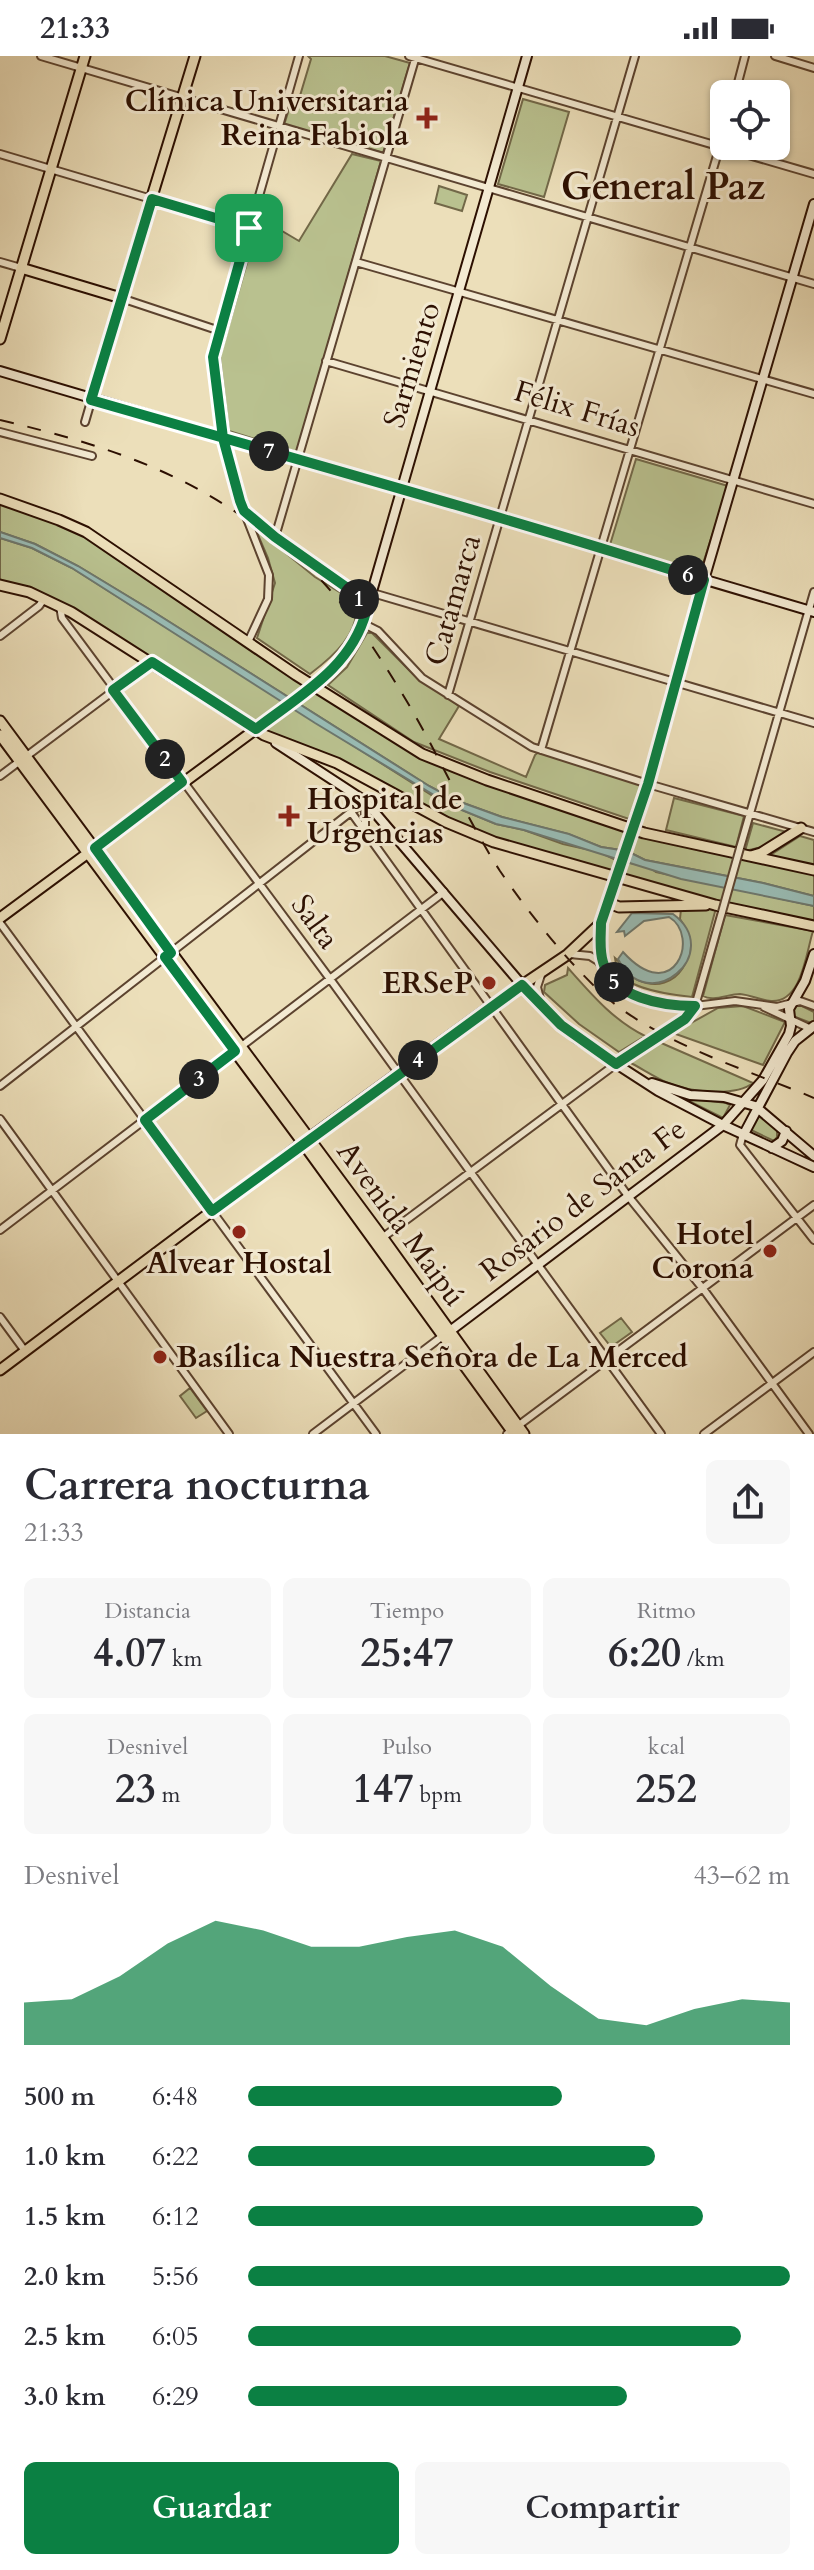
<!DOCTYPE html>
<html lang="es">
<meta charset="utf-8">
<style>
body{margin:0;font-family:Cardo,serif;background:#f7f7f7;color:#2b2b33;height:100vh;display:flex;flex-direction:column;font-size:30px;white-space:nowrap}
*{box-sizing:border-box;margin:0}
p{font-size:26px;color:#7c7c81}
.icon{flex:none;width:44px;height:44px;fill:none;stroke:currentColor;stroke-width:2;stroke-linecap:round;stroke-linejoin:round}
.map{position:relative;height:1378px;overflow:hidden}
.panel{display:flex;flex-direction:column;background:#fff;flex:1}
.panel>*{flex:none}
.buttons{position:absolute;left:710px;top:24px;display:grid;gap:16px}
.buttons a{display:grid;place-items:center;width:80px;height:80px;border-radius:12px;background:#fff;box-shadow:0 2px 6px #0004;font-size:40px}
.pin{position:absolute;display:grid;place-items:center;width:68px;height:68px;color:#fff;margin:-34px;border-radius:16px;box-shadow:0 4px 12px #0006}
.km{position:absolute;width:40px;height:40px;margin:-20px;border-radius:50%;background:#222;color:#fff;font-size:22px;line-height:40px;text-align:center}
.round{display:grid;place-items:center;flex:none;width:84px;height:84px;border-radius:12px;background:#f7f7f7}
.overview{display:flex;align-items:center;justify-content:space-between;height:136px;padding:0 24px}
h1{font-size:44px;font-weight:700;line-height:60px}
.metrics{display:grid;grid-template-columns:repeat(3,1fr);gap:12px;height:136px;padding:8px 24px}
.metrics div{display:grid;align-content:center;border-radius:12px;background:#f7f7f7;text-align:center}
.metrics b{font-size:40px;font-weight:700}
.metrics small{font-size:22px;font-weight:400}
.metrics p{font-size:22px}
.chart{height:224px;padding:16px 24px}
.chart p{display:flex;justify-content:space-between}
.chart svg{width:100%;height:144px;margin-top:8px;fill:#0b8043;opacity:.7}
.primary-button{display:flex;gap:16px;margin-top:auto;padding:16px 24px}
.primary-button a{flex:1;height:92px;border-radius:12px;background:#0b8043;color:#fff;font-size:32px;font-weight:700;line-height:92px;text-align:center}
.primary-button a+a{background:#f7f7f7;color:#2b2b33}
ul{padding:0 24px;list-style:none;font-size:26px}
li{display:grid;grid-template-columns:128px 96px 1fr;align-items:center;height:60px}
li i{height:20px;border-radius:10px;background:#0b8043}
.status{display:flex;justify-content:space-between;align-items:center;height:56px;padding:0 40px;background:#fff;direction:ltr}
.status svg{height:22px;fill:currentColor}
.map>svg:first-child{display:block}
.green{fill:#b9c18f;stroke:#726848;stroke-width:2}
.water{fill:#99bcb5;stroke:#6d776d;stroke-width:2}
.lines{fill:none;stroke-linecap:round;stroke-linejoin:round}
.street-casing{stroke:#5c432f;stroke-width:10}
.secondary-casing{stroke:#2c0f01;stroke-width:12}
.primary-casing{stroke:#2c0f01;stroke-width:13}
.street{stroke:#f3ead2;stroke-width:6}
.secondary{stroke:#f3ead2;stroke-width:8}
.primary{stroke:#ecdfba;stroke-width:9}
.rail{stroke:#2c0f01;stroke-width:2;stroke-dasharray:14 14;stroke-linecap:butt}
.street-bridge-casing{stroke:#5c432f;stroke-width:10;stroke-linecap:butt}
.secondary-bridge-casing{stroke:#2c0f01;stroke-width:12;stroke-linecap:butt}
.street-bridge{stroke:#f3ead2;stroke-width:6}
.secondary-bridge{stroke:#f3ead2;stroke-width:8}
.route-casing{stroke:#fff;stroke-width:16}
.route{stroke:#0b8043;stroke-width:10}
.poi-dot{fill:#8f2418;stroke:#f3ead2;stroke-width:3}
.labels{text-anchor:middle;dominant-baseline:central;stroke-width:6;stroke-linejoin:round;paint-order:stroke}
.poi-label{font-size:30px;font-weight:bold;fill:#2c0f01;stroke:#f3ead2;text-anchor:end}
.street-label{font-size:30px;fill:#2c0f01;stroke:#f3ead2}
.district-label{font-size:38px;font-weight:bold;fill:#2c0f01;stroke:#f3ead2}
</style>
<div class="status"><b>21:33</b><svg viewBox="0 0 49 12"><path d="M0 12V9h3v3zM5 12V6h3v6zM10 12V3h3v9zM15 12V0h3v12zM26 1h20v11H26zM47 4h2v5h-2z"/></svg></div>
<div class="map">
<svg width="814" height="1378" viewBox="0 0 814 1378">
<rect width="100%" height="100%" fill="#ecdfba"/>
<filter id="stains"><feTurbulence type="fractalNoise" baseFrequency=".0025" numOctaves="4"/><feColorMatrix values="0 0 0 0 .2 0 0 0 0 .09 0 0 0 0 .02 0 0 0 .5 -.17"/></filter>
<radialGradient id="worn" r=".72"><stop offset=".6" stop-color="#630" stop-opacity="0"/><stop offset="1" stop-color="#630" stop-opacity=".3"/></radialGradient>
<path class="green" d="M308,0H385L410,7L383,97L284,69L291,47L299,43L311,3Z
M523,43L569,56L544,141L498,128Z
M352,98L381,105L297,396L229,375L220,300L260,162L299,185Z
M439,130L467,139L462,155L435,147Z
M636,403L728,430L699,520L609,492Z
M0,443L59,464L422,698L644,777L814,814V840L763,827L645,804L627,795L601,791L568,778L502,761L455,744L429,730L149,553L78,510L35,488L0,476Z
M255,472L315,521L354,545C364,575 331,602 310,618L257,582L275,527L268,502Z
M0,482L32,492L72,512L441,745L496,768L524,774L563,788L599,796L616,804L649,811L656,816L814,850V870L715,849L494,786L337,707L264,679L71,556L0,529Z
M367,577H372L411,616L459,650L439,683L526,721L535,699L541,694L642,727L629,763L490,716L414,686L328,629L347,611Z
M674,742L744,760L736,791L666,774Z
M753,767L787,776L762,791L745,795Z
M800,780L814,784V809L769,800Z
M716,852L692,941C673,939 628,934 618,915C616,911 616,907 615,902C622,908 628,919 638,924C677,942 704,895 680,863L681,853Z
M725,859L813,875C806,897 802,947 771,945C760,944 751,939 740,938C728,938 713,946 703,940Z
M568,912C592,939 613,964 645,980L619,996L579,968L544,936L545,929L567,919Z
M800,949L814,956V966L811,967L793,960L794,951Z
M743,950L785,966L763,1009L673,977L718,952Z
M659,986L753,1027C735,1041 689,1036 668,1027C654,1021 641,1012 629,1006Z
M681,1041L726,1047L730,1049L723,1062Z
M760,1058L777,1071V1081L774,1085L749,1073Z
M621,1262L632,1276L611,1291L600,1277Z
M190,1332L207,1355L196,1362L180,1340Z"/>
<path class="water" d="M0,476L35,488L78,510L149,553L429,730L455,744L502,761L569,778L601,791L627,795L645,804L763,827L814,840V850L681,823L524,774L496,768L452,750L315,667L72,512L32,492L0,482Z
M632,857L673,858C726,897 648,963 618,903L623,896C674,952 701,880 669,861L644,865L625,880L624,875L617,876Z"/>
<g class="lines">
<defs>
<path id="street" d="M41,0L814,228
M409,0L814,118
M775,0L814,12
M735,38L745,0
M0,98L249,172
M0,206L21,212
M356,206L814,338
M326,305L814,448
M85,366L121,242L220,275
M0,376L92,400
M247,457L320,515L351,534L366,556
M275,481L416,0
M342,528L814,667
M60,550L62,562L330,923L661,1378
M362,570H368L378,575L422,622L532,691L648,728L814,776
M0,580L39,550L44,543
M248,586L268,543L269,519L240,445L223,382L213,301L299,0
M448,639L635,0
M541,694L724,76
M0,720L152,606
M351,756L628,1140L704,1234L809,1378
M365,773V745
M740,792L814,536
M0,867L376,1378
M601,867L604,909
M570,898L590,900L598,905L618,929L660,947L695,950L735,945L777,951L800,945L814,950
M541,919L537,931L541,947
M764,951L811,973
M0,1030L365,745
M0,1063L229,1378
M743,1078L740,1089L814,1184
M0,1174L444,836
M382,1182L616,1008L685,963L695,950L722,856
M0,1261L25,1295
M313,1378L444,1279
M507,1378L814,1149
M704,1378L814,1296"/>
<path id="secondary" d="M0,315L814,556
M323,622L343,603L362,570L527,0
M276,687L365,745L522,929L576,982L658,1035L723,1069L814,1111
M646,736L704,524L814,148
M652,1027L690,1039L724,1041L755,1050L814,1100
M744,1078L787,997L795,985L814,970
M772,1092L782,1085L786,1075
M450,1275L723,1069L763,1024L789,978L791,970L789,953L805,925L814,898"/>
<path id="primary" d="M21,212L121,242L195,0
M0,283L85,0
M0,443L59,464L86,476L296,619L422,698L487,724L644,777L814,814
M0,529L29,536L71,556L264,679L337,707L446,766L494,786L715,849L814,870
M0,665L383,1182L524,1378
M0,679L300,1083L514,1378
M751,800L761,797L801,772
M0,862L256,673
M0,1314L308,1083L491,950L567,899L601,867L609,847L619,851L706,849"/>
</defs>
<use href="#street" class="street-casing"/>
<use href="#secondary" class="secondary-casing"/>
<use href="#primary" class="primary-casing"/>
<use href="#street" class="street"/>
<use href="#secondary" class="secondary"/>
<use href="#primary" class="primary"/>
<path class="rail" d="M0,364C106,389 195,418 280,489C294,501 309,512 322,525C353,559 380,601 403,639C438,696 464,759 500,815C528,856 577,919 616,949C673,992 748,1014 814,1042"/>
<defs>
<path id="street-bridge" d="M722,856L740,792"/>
<path id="secondary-bridge" d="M266,665L323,622
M609,847L646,736"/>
</defs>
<use href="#street-bridge" class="street-bridge-casing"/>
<use href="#secondary-bridge" class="secondary-bridge-casing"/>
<use href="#street-bridge" class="street-bridge"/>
<use href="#secondary-bridge" class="secondary-bridge"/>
</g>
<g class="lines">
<defs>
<path id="route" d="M249,172L213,301L223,382L240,445L244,455L275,481L356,538L366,556C351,612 300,639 256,673L152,606L113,634L182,726L95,792L171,897L165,901L235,995L145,1064L212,1155L522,929L561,969L616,1008L685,963L695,950C663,950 612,942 603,906C599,894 601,880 601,867L648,728L704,524C501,460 296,403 91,344L152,143L249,172"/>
</defs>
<use href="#route" class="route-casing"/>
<use href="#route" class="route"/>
</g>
<g class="poi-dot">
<path d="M423 50h8v8h8v8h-8v8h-8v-8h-8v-8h8z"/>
<path d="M285 748h8v8h8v8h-8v8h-8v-8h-8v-8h8z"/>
<circle cx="489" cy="927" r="8"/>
<circle cx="239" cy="1176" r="8"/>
<circle cx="770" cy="1195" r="8"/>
<circle cx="160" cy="1301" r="8"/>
</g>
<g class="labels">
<g class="poi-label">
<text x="409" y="45">Clínica Universitaria<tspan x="409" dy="34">Reina Fabiola</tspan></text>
<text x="307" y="743" text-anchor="start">Hospital de<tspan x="307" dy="34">Urgencias</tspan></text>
<text x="473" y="927">ERSeP</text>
<text x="754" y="1178">Hotel<tspan x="754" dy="34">Corona</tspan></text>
<text x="239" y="1207" text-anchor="middle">Alvear Hostal</text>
<text x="176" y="1301" text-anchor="start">Basílica Nuestra Señora de La Merced</text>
</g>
<g class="street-label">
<text transform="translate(412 309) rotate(-73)">Sarmiento</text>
<text transform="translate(577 353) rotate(17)">Félix Frías</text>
<text transform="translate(453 544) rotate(-74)">Catamarca</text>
<text transform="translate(315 866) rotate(54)">Salta</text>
<text transform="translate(583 1144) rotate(-37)">Rosario de Santa Fe</text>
<text transform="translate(401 1168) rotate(54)">Avenida Maipú</text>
</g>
<g class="district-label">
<text x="663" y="131">General Paz</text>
</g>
</g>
<rect width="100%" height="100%" filter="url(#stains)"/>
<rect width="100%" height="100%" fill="url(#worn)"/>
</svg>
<div class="buttons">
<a><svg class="icon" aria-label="locate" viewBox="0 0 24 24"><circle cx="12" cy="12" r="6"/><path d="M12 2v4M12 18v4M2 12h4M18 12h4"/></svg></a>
</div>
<div class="pin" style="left:249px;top:172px;background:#1e9e55"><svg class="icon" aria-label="arrive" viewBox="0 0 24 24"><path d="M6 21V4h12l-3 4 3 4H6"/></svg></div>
<b class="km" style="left:359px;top:543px">1</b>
<b class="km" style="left:165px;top:703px">2</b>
<b class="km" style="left:199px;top:1023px">3</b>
<b class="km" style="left:418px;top:1004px">4</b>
<b class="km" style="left:614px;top:926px">5</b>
<b class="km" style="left:688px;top:519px">6</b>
<b class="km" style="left:269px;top:395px">7</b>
</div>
<section class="panel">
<div class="overview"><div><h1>Carrera nocturna</h1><p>21:33</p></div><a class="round"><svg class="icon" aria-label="share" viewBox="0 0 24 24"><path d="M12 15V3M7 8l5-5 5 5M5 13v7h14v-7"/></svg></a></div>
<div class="metrics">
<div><p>Distancia</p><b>4.07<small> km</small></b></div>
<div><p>Tiempo</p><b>25:47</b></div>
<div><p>Ritmo</p><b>6:20<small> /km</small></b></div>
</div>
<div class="metrics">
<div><p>Desnivel</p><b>23<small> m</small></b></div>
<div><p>Pulso</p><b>147<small> bpm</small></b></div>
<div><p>kcal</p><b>252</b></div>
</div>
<div class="chart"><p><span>Desnivel</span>43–62 m</p>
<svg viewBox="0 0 160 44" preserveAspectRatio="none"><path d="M0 44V31L10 30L20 23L30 13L40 6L50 9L60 14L70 14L80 11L90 9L100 14L110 26L120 36L130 38L140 33L150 30L160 31V44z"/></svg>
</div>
<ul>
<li><b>500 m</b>6:48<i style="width:58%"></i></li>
<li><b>1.0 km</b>6:22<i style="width:75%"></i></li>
<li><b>1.5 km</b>6:12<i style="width:84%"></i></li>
<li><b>2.0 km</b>5:56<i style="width:100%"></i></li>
<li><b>2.5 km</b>6:05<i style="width:91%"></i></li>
<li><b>3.0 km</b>6:29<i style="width:70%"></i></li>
</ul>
<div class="primary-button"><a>Guardar</a><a>Compartir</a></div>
</section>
